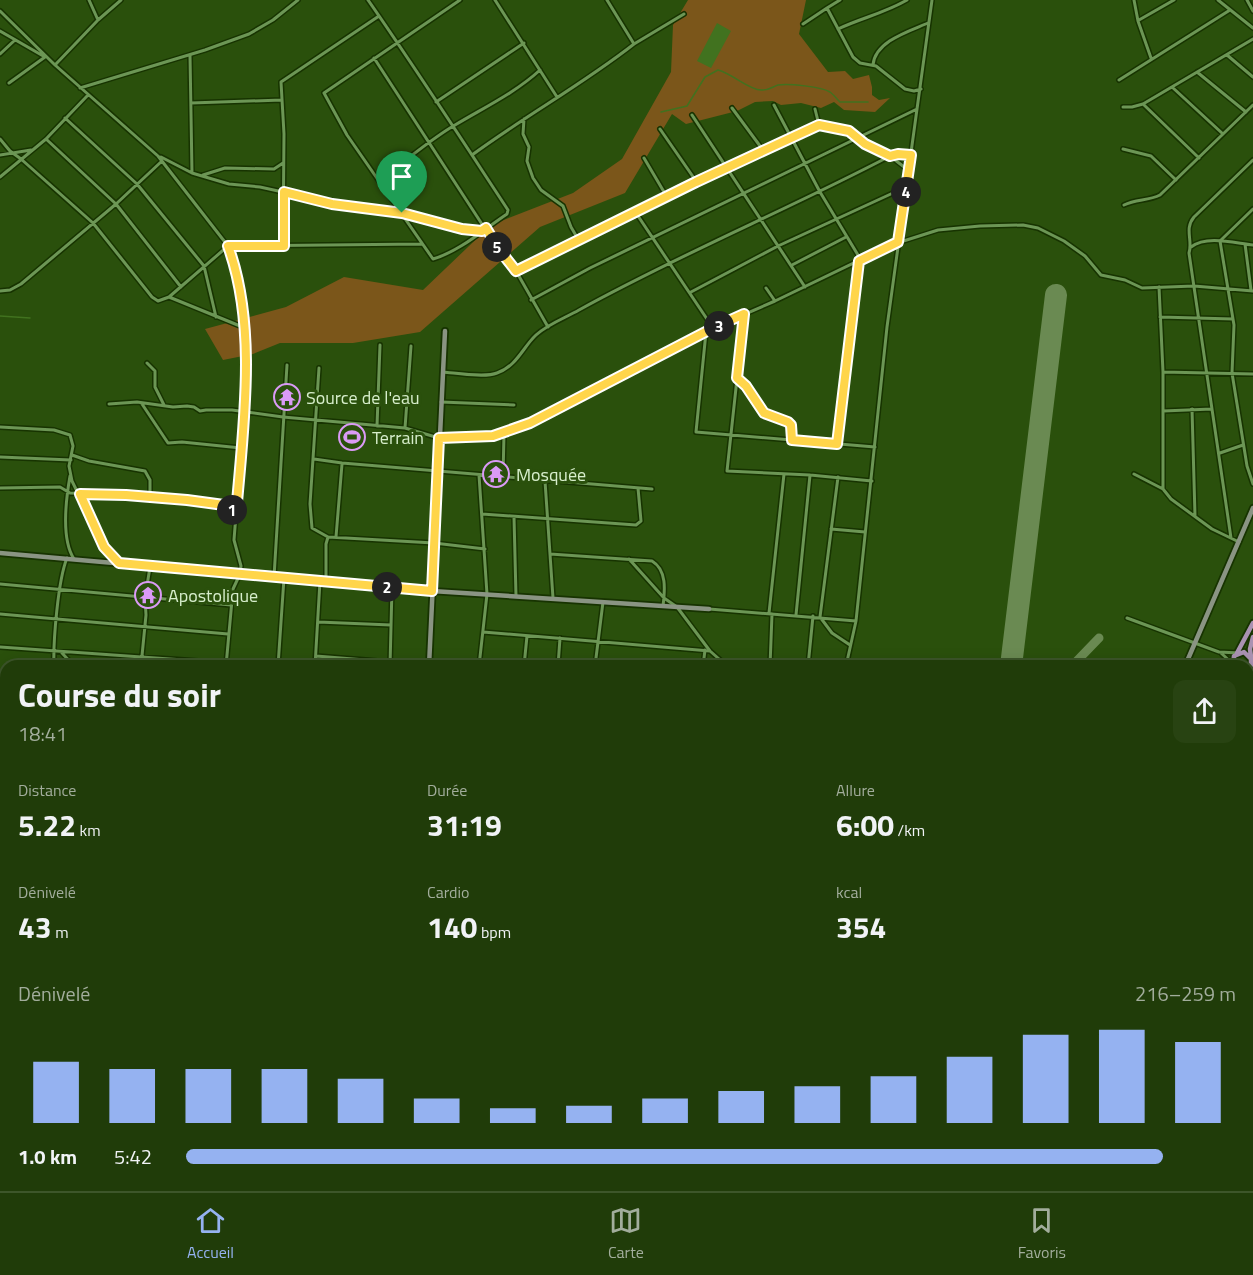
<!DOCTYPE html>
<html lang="fr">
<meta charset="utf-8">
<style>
body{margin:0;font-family:"Titillium Web",sans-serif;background:#284312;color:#f1f3f6;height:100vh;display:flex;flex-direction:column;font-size:22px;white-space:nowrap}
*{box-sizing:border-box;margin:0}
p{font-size:20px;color:#a2ad9c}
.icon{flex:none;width:33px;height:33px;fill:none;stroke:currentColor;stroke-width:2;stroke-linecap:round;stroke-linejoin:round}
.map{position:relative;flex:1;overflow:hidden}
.side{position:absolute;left:0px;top:660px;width:1254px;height:531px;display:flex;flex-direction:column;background:#203c09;border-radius:18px 18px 0 0;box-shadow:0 3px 15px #0003,0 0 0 2px #3d562a}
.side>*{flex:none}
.pin{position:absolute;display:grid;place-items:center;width:51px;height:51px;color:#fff;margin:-62px -26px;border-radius:50% 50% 50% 0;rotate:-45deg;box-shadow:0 0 6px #0007}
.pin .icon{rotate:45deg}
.km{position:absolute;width:30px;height:30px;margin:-15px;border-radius:50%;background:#222;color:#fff;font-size:16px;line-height:30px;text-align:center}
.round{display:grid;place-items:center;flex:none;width:63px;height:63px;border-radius:12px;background:#284312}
.summary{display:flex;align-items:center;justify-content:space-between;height:102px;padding:0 18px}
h1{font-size:33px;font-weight:700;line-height:45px}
.metrics{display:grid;grid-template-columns:repeat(3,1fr);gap:9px;height:102px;padding:6px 18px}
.metrics div{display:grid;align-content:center}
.metrics b{font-size:30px;font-weight:700}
.metrics small{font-size:16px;font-weight:400}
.metrics p{font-size:16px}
.chart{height:168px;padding:12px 18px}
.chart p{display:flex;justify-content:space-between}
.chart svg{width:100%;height:108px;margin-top:6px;stroke:#95b2f1;stroke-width:6}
ul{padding:0 18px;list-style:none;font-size:20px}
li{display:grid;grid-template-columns:96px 72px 1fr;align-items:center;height:45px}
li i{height:15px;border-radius:8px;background:#95b2f1}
.tabs{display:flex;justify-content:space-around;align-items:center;height:84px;border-top:2px solid #3d562a;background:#203c09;font-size:16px;color:#a2ad9c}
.tabs a{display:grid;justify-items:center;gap:3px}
.tabs .active{color:#95b2f1}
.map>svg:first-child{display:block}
.green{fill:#7b561a}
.water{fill:#41721f}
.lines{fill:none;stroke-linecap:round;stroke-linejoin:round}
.stream{stroke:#41721f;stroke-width:1.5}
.taxiway{stroke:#6a8a52;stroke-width:9}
.runway{stroke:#6a8a52;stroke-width:22}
.street-casing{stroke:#173301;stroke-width:6}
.secondary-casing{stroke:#173301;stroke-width:8}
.primary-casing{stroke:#173301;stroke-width:8}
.street{stroke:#6c9655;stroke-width:3}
.secondary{stroke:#8a9483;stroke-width:4.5}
.primary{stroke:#a992b1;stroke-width:4.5}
.rail-casing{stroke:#a9c498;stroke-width:4}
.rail{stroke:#2a500c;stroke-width:1.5;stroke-dasharray:4.5;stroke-linecap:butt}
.route-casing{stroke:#fff;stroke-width:12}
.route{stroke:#ffd54a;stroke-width:8}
.labels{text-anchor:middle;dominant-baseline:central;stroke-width:6;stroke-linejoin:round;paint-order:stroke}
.poi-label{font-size:18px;fill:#d7eecc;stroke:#2a500c;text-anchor:start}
</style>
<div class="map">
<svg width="1253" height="1191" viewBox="0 0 1253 1191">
<rect width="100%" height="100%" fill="#2a500c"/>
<path class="green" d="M688,0H806L799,34L828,72L845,71L853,79L869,75L872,87V95L879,100L890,98L875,112L844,110L834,102L821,108L801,103L781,105L773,101L755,102L737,111L686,124L672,114L625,193L540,227L420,332L353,343H280L253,354L223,360L205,329L286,307L344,277L423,290L491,225L573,193L622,159L671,72L673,25Z"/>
<path class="water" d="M717,23L731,31L711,68L697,61Z"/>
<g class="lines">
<path class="stream" d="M661,112L687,106L705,77L718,70C733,74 749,90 761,90C768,91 772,87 778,85C788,83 822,87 830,92C833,94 837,99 840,102H868
M0,316L30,318
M902,1191L923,1185"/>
<path class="taxiway" d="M1072,666L1099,638"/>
<path class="runway" d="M1011,666L1056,295"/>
<defs>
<path id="street" d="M89,0L98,20
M368,0C416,69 462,140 508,210L507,214C483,230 460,251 433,259L347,135L324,93L460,0
M495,0L557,97
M840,0L827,8L853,57L860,63L876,66L905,89L914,91L921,89
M1134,0L1138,21L1151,58
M1218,0L1253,28
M1247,0L1253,11
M0,11L55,65L158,156L228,246L235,266L246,329L244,412L234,540L241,566L240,574L233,589L226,666
M1139,20L1174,0
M803,24L827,8
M838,29C861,18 885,13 907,0
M0,31L45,57
M634,44L684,14
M0,54L15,40
M190,55L192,173
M1227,55L1253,77
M374,58L491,238L516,271L548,327
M55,65L98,20L121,0
M873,65C875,41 910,31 928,23
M1197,72L1246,112
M1119,80L1230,10
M9,83L45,57
M1172,87L1223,134
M80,88L205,50L249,34L273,20L298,0
M436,102L524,43
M191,103L282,100
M1143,104L1199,158
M774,105L820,192L861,260
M1123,107H1132L1143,104L1253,39
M732,108L763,150
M815,109L819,125
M692,115L805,287
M65,118L137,184L204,266L216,317
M524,119L523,134L529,147L527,161L533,178L541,190L563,206L571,227L578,239
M660,129L696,181
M0,139L10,151L21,159L93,223L152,297L158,301L169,297L228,246L422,244
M46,139L116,204L181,287
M1123,149L1151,156L1176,180
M0,155L31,150
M472,155C525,116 583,84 634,44L607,0
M161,157L192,173L229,184L260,187L351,207L402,213L462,229L480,231
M644,158L667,197
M402,163C419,150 436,136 455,125C483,108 515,93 540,70
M203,175L225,168L274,169L283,163
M0,177L46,139L88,95
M1124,205C1136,199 1148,201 1160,195L1253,105
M1253,209L1220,241L1234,325L1232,373L1247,466L1253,484
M636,213L713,328
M1245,244L1251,290
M283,246L284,134L281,82L379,16
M1191,247C1207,235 1234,243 1253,245
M792,265L846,237
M516,271L566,245L815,126L836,127L849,131L865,144L886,153L908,170
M1159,287L1163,372V489
M766,288L775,301
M0,291L10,290L21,284L116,204L162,161
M691,292L778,246L906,187
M169,297L245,328
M531,300L590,268L917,109
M744,314L727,471L810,475L872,481
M1160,317L1233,319
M706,332L696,432L875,447
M147,363L155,371V387L164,405
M319,368L310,504L312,528L328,537L434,543L485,549
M443,372C456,373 485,378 497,373C517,366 523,347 536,335C548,324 565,318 579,310C680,254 787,210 890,156L898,154L911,155
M1163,372L1253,374
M737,378L764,413L791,425L792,440
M441,402L514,405
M109,404L137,402L173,407L187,406L194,407L200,411L206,410H232L283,417L405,428L439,438L493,436L529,423L713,328L775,301L891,245L938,230L980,226L1023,225L1038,228L1064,241L1085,256L1101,275L1125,280L1142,288L1194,286L1253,291
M142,404L168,443L182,442L241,448
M1192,409L1195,516
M1163,411L1212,409
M377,426L380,345
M0,427L54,430L70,435L73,446L69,466L72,481L104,547L119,563
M405,428L411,346
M837,443L859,261
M1220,453L1243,445
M72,455L89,461L145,471L150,480V497
M0,457L71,460
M314,459L342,463L652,489
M1134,474L1163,489L1171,499L1212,529L1239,542
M479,475L487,594L479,666
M70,476C66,499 61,539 74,559
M503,476L504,434
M838,477L820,617L832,633L850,645
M545,481L553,598
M0,488L60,487L70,493L126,495L187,500L224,505L236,514
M482,514L636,525L641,521L638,488
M514,517L516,596
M831,529L865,532
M336,537L342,464
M1231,538L1189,253C1193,240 1184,229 1194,217L1253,160
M550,554L652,561C667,570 665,590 663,606
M629,559L664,598L677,607L710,651L727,666
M274,577L287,365
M326,581V544L328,537
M0,584L231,605
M709,609L856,621
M769,613L784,474
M0,614L228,634
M796,615L810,475
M1127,618L1219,652L1239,653
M318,622L391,625
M483,632L710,651
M0,647L198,661L223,666
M62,653L74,666
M1221,653L1233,664
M316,656L390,662
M1136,665L1153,666
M54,666C53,642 58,580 67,558
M141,666L146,615L145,598L150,567
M278,666L284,578
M315,666L320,581
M390,666L392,587
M524,666L527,636
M558,666L560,638
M595,666L603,602
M703,666L705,650
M770,666L772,614
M808,666L813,616
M846,666L856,621L887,327L932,0
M0,703L6,704
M1248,711L1253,699
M1248,724L1253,725
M0,759L6,757
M0,874L6,870
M0,956L6,954
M0,976L6,984
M0,993L6,992
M0,1068L6,1066
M0,1099L6,1103
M0,1105H6
M0,1148L6,1149
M1248,1180H1253
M96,1185L97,1191
M290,1185L291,1191
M587,1185L589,1191
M662,1185L663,1191
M935,1185L937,1191
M1160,1185L1161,1191
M0,1188L1,1191
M15,1191L49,1185
M456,1191V1185
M491,1191V1185
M529,1191V1185
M924,1191L935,1185
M1167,1191L1213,1185"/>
<path id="secondary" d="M0,553L432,591L709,609
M429,666L445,331
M1185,666L1253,508
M0,678H6
M1248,1163L1253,1176
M411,1191V1185
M1027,1191L1028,1185"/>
<path id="primary" d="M1237,653L1253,623
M1251,657L1250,649L1253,637
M1233,666L1234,656L1244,652L1251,659V665L1248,670
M1248,739L1253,755
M1248,756L1253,769"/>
</defs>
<use href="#street" class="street-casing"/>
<use href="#secondary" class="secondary-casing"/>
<use href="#primary" class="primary-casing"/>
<use href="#street" class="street"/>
<use href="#secondary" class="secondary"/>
<use href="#primary" class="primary"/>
<defs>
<path id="rail" d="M1248,1047L1253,1067"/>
</defs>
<use href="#rail" class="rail-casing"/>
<use href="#rail" class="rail"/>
</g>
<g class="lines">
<defs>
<path id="route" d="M819,125L849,131L865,144L890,156L898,154L911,155L898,242L859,261L837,444L792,440L791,425L788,422L764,413L746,386L737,378L744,314L713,328L530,423L493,436L439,438L432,591L119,563L104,547L80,494L126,495L187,500L224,505L236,514C243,428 258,328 228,246H284V192L332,204L402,213L462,229L482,231L486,228L498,248L516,271L696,182Z"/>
</defs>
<use href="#route" class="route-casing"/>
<use href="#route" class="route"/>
</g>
<defs>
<symbol id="temple-ring" viewBox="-11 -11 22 22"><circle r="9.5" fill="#2a500c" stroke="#da9af6" stroke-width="1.5"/><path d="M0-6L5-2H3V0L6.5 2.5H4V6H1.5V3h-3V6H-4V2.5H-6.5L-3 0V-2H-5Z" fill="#da9af6"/></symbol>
<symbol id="stadium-ring" viewBox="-11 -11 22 22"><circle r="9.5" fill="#2a500c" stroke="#da9af6" stroke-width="1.5"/><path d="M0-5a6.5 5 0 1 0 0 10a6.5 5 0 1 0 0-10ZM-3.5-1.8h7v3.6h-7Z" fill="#da9af6"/></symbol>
</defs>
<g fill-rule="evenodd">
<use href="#temple-ring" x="272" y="382" width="30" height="30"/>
<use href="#stadium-ring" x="337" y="422" width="30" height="30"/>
<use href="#temple-ring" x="481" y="459" width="30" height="30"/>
<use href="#temple-ring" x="133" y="580" width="30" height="30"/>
</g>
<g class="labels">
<g class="poi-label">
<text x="306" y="397">Source de l'eau</text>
<text x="372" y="437">Terrain</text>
<text x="516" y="474">Mosquée</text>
<text x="168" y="595">Apostolique</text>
</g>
</g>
</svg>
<div class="pin" style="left:402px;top:213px;background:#1e9e55"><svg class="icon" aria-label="arrive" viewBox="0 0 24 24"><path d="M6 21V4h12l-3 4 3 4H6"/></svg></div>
<b class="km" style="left:232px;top:510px">1</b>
<b class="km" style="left:387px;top:587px">2</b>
<b class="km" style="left:719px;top:326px">3</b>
<b class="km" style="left:906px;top:192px">4</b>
<b class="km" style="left:497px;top:247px">5</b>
<section class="side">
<div class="summary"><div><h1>Course du soir</h1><p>18:41</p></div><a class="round"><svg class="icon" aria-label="share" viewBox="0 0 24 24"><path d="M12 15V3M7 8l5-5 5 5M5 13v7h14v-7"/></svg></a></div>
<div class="metrics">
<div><p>Distance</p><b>5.22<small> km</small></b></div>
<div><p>Durée</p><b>31:19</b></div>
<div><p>Allure</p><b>6:00<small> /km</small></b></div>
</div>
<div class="metrics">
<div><p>Dénivelé</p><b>43<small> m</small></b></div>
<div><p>Cardio</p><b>140<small> bpm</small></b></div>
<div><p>kcal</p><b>354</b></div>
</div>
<div class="chart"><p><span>Dénivelé</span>216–259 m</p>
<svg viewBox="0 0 160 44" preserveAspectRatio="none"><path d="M5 44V19M15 44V22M25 44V22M35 44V22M45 44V26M55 44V34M65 44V38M75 44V37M85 44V34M95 44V31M105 44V29M115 44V25M125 44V17M135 44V8M145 44V6M155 44V11"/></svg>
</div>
<ul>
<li><b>1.0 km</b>5:42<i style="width:93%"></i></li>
</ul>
</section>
</div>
<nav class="tabs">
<a class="active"><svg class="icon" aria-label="home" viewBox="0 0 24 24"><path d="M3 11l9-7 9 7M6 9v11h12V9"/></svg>Accueil</a>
<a><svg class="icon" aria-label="map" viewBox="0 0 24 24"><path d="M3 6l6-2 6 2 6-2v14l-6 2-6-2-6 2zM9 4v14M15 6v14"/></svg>Carte</a>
<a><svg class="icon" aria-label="saved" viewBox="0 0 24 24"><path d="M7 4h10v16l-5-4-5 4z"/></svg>Favoris</a>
</nav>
